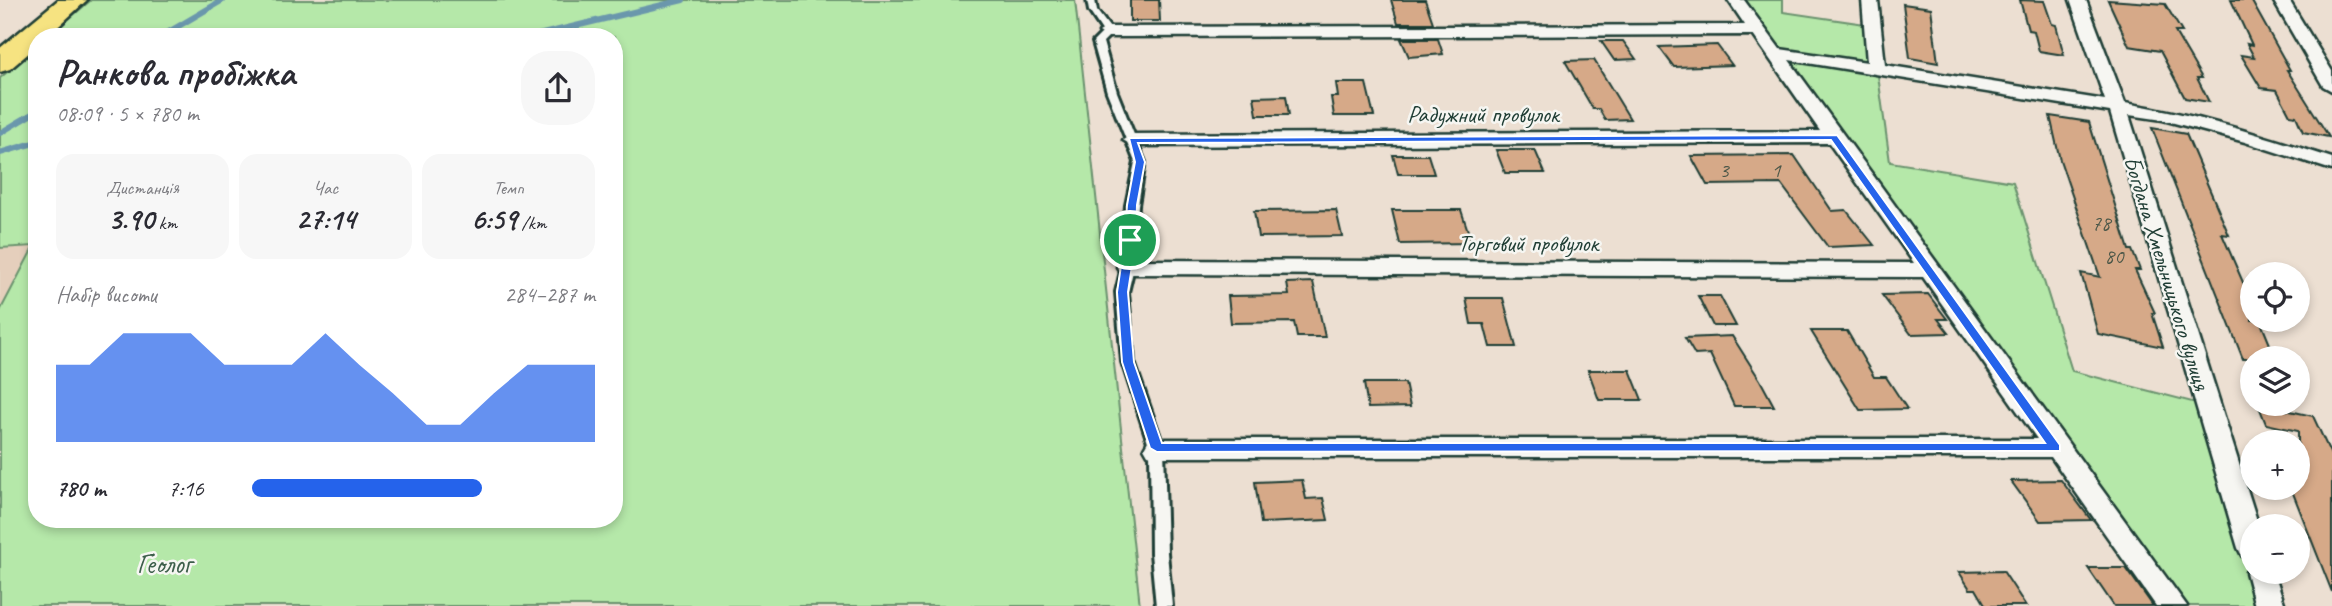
<!DOCTYPE html>
<html lang="uk">
<meta charset="utf-8">
<style>
body{margin:0;font-family:Caveat,sans-serif;background:#f7f7f7;color:#2b2b33;height:100vh;display:flex;flex-direction:column;font-size:26px;white-space:nowrap}
*{box-sizing:border-box;margin:0}
p{font-size:23px;color:#7c7c81}
.icon{flex:none;width:38px;height:38px;fill:none;stroke:currentColor;stroke-width:2;stroke-linecap:round;stroke-linejoin:round}
.map{position:relative;flex:1;overflow:hidden}
.sheet{position:absolute;left:28px;top:28px;width:595px;height:500px;display:flex;flex-direction:column;background:#fff;border-radius:28px;box-shadow:0 4px 10px #0003}
.sheet>*{flex:none}
.fabs{position:absolute;left:2240px;top:262px;display:grid;gap:14px}
.fabs a{display:grid;place-items:center;width:70px;height:70px;border-radius:50%;background:#fff;box-shadow:0 4px 10px #0003;font-size:35px}
.pin{position:absolute;display:grid;place-items:center;width:60px;height:60px;color:#fff;margin:-30px;border:4px solid #fff;border-radius:50%;box-shadow:0 2px 7px #0007}
.round{display:grid;place-items:center;flex:none;width:74px;height:74px;border-radius:28px;background:#f7f7f7}
.overview{display:flex;align-items:center;justify-content:space-between;height:119px;padding:0 28px}
h1{font-size:38px;font-weight:600;line-height:52px}
.metrics{display:grid;grid-template-columns:repeat(3,1fr);gap:10px;height:119px;padding:7px 28px}
.metrics div{display:grid;align-content:center;border-radius:18px;background:#f7f7f7;text-align:center}
.metrics b{font-size:30px;font-weight:600}
.metrics small{font-size:19px;font-weight:400}
.metrics p{font-size:19px}
.chart{height:196px;padding:14px 28px}
.chart p{display:flex;justify-content:space-between}
.chart svg{width:100%;height:126px;margin-top:7px;fill:#2563eb;opacity:.7}
ul{padding:0 28px;list-style:none;font-size:23px}
li{display:grid;grid-template-columns:112px 84px 1fr;align-items:center;height:52px}
li i{height:18px;border-radius:9px;background:#2563eb}
.map>svg:first-child{display:block}
.built{fill:#e5cfbc}
.green{fill:#b5e8a9;stroke:#6a926e;stroke-width:2}
.lines{fill:none;stroke-linecap:round;stroke-linejoin:round}
.stream{stroke:#6b97ac;stroke-width:6}
.building{fill:#d6a988;stroke:#1f3d34;stroke-width:2}
.service-casing{stroke:#1f3d34;stroke-width:6}
.minor-casing{stroke:#1f3d34;stroke-width:5}
.primary-casing{stroke:#1f3d34;stroke-width:5}
.service{fill:#f6f6f2;fill-rule:evenodd}
.minor{fill:#f6f6f2;fill-rule:evenodd}
.primary{fill:#f6e381;fill-rule:evenodd}
.route{fill:#2563eb;stroke:#fff;stroke-width:2;fill-rule:evenodd}
.labels{text-anchor:middle;dominant-baseline:central;stroke-width:5;stroke-linejoin:round;paint-order:stroke}
.number-label{font-size:21px;fill:#4d5849}
.street-label{font-size:24px;fill:#1f3d34;stroke:#f6f6f2}
.near-park-label{font-size:28px;fill:#3d5f4b;stroke:#f6f6f2}
</style>
<div class="map">
<svg width="2332" height="606" viewBox="0 0 2332 606">
<rect width="100%" height="100%" fill="#ecdfd2"/>
<filter id="ink" filterUnits="userSpaceOnUse"><feTurbulence type="fractalNoise" baseFrequency=".0143" numOctaves="2"/><feDisplacementMap in="SourceGraphic" scale="14" xChannelSelector="R" yChannelSelector="G"/><feConvolveMatrix kernelMatrix="1 2 1 2 8 2 1 2 1" color-interpolation-filters="sRGB"/></filter>
<g filter="url(#ink)">
<path class="built" d="M34,246L0,311V248Z"/>
<path class="green" d="M91,0H1075L1140,606H0V311L34,246L0,248V78L37,47V520H614V37H48Z
M1736,0H1783V12L1871,25L1890,162L2013,182L2072,371L2208,406L2252,548V572L2270,606H2172Z"/>
<g class="lines">
<path class="stream" d="M160,37L223,0
M530,37L683,0
M0,133L37,111
M0,153L37,142"/>
</g>
<path class="building" d="M1130,0H1159L1160,21H1130Z
M1391,0H1425L1433,23H1398Z
M2020,0L2044,1L2052,24L2056,25L2064,55L2039,51L2034,31L2028,30Z
M2108,0L2165,4L2182,32H2175L2202,78H2197L2209,102L2185,98L2160,51L2129,46Z
M2231,0H2251L2290,70H2287L2329,137L2303,132L2296,116L2290,115L2277,90L2261,88L2241,55L2254,57L2247,44L2252,45Z
M1903,4L1931,8L1938,63L1910,58Z
M1401,39H1438L1443,54L1409,57Z
M1601,41H1623L1636,59L1614,60Z
M1717,45L1732,65L1674,67L1659,47Z
M1594,60L1630,119L1605,120L1599,109H1593L1565,61Z
M1336,83H1366L1374,116H1334L1331,97H1338Z
M1286,96L1289,115H1257L1254,97Z
M2050,116L2089,122L2129,250H2132L2140,270H2135L2155,313H2152L2163,347L2098,334L2081,273L2100,277L2060,160Z
M2152,128L2186,134L2229,235L2222,234L2252,303V320H2260L2276,359H2243Z
M1496,150H1535L1545,173H1505Z
M1393,155H1428L1434,174H1398Z
M1794,155L1832,211L1846,210L1874,245L1828,247L1781,184L1707,185L1691,156Z
M1336,210L1342,236L1258,237L1254,211Z
M1392,210H1461L1472,243L1400,244Z
M1313,282L1325,337H1297L1294,322L1231,323L1228,296L1289,295L1287,283Z
M1928,294L1947,319H1938L1949,333L1911,334L1882,295Z
M1698,296H1720L1736,326H1713Z
M1466,298H1503L1516,347H1490L1484,324H1471Z
M1811,331H1847L1874,377H1886L1907,409L1860,410Z
M1732,336L1760,380L1774,406H1734L1710,354L1695,355L1685,338Z
M1588,370H1630L1642,400H1599Z
M1364,383H1405L1410,407L1368,408Z
M2258,404L2313,416L2332,457V592L2291,488H2298V431L2266,424Z
M1302,480L1306,499L1323,498L1328,520L1261,523L1255,482Z
M2061,480L2091,520L2040,521L2011,481Z
M2088,568H2126L2153,606H2114Z
M2003,571L2026,606H1986L1976,589H1970L1959,572Z"/>
<g class="lines">
<defs>
<path id="service" d="M1087,0H1095L1097,11L1113,32L1103,42L1117,92L1145,162L1138,205L1134,267L1128,292L1134,362L1164,448L1167,553L1172,606H1156L1151,553L1150,448L1122,362L1116,292L1122,267L1126,205L1135,162L1107,92L1093,42L1103,32L1089,11Z"/>
<path id="minor" d="M1728,0H1744L1780,49L1867,62L1862,0H1878L1885,65L2105,100L2070,0H2086L2125,103C2196,114 2264,136 2332,158V170L2245,142L2163,120L2129,115L2259,527H2252V559L2242,556L2238,548L2110,112L1789,60L2187,606H2156L2051,457H1157L1148,455L1144,448L1148,441L1157,439H2037L1923,277L1128,274L1120,272L1117,267L1120,262L1128,260L1914,263L1829,143L1133,146L1123,140L1133,134L1820,131L1753,35L1108,37L1099,32L1108,27L1745,25Z
M2273,0H2289L2332,71V91L2323,86Z
M2252,563V572H2274L2285,606H2255L2246,572Z"/>
<path id="primary" d="M58,0H87L47,37H37V46L10,69L0,72V48Z"/>
</defs>
<use href="#service" class="service-casing"/>
<use href="#minor" class="minor-casing"/>
<use href="#primary" class="primary-casing"/>
<use href="#service" class="service"/>
<use href="#minor" class="minor"/>
<use href="#primary" class="primary"/>
</g>
</g>
<path class="route" d="M1837,135L2060,445V451L1157,452L1150,448L1122,362L1117,292L1125,240L1127,205L1135,162L1129,138ZM1831,140L2045,443H1162L1134,362L1128,292L1136,240L1137,205L1145,162L1138,143Z"/>
<g class="labels">
<g class="number-label">
<text x="1724" y="170">3</text>
<text x="1776" y="170">1</text>
<text x="2101" y="223">78</text>
<text x="2114" y="256">80</text>
</g>
<g class="street-label">
<text x="1483" y="114">Радужний провулок</text>
<text x="1528" y="243">Торговий провулок</text>
<text transform="translate(2167 273) rotate(73)">Богдана Хмельницького вулиця</text>
</g>
<g class="near-park-label">
<text x="164" y="563">Геолог</text>
</g>
</g>
</svg>
<div class="fabs">
<a><svg class="icon" aria-label="locate" viewBox="0 0 24 24"><circle cx="12" cy="12" r="6"/><path d="M12 2v4M12 18v4M2 12h4M18 12h4"/></svg></a>
<a><svg class="icon" aria-label="layers" viewBox="0 0 24 24"><path d="M12 4l9 5-9 5-9-5zM3 14l9 5 9-5"/></svg></a>
<a>+</a>
<a>−</a>
</div>
<div class="pin" style="left:1130px;top:240px;background:#1e9e55"><svg class="icon" aria-label="arrive" viewBox="0 0 24 24"><path d="M6 21V4h12l-3 4 3 4H6"/></svg></div>
<section class="sheet">
<div class="overview"><div><h1>Ранкова пробіжка</h1><p>08:09 · 5 × 780 m</p></div><a class="round"><svg class="icon" aria-label="share" viewBox="0 0 24 24"><path d="M12 15V3M7 8l5-5 5 5M5 13v7h14v-7"/></svg></a></div>
<div class="metrics">
<div><p>Дистанція</p><b>3.90<small> km</small></b></div>
<div><p>Час</p><b>27:14</b></div>
<div><p>Темп</p><b>6:59<small> /km</small></b></div>
</div>
<div class="chart"><p><span>Набір висоти</span>284–287 m</p>
<svg viewBox="0 0 160 44" preserveAspectRatio="none"><path d="M0 44V17L10 17L20 6L30 6L40 6L50 17L60 17L70 17L80 6L90 17L100 27L110 38L120 38L130 27L140 17L150 17L160 17V44z"/></svg>
</div>
<ul>
<li><b>780 m</b>7:16<i style="width:67%"></i></li>
</ul>
</section>
</div>
